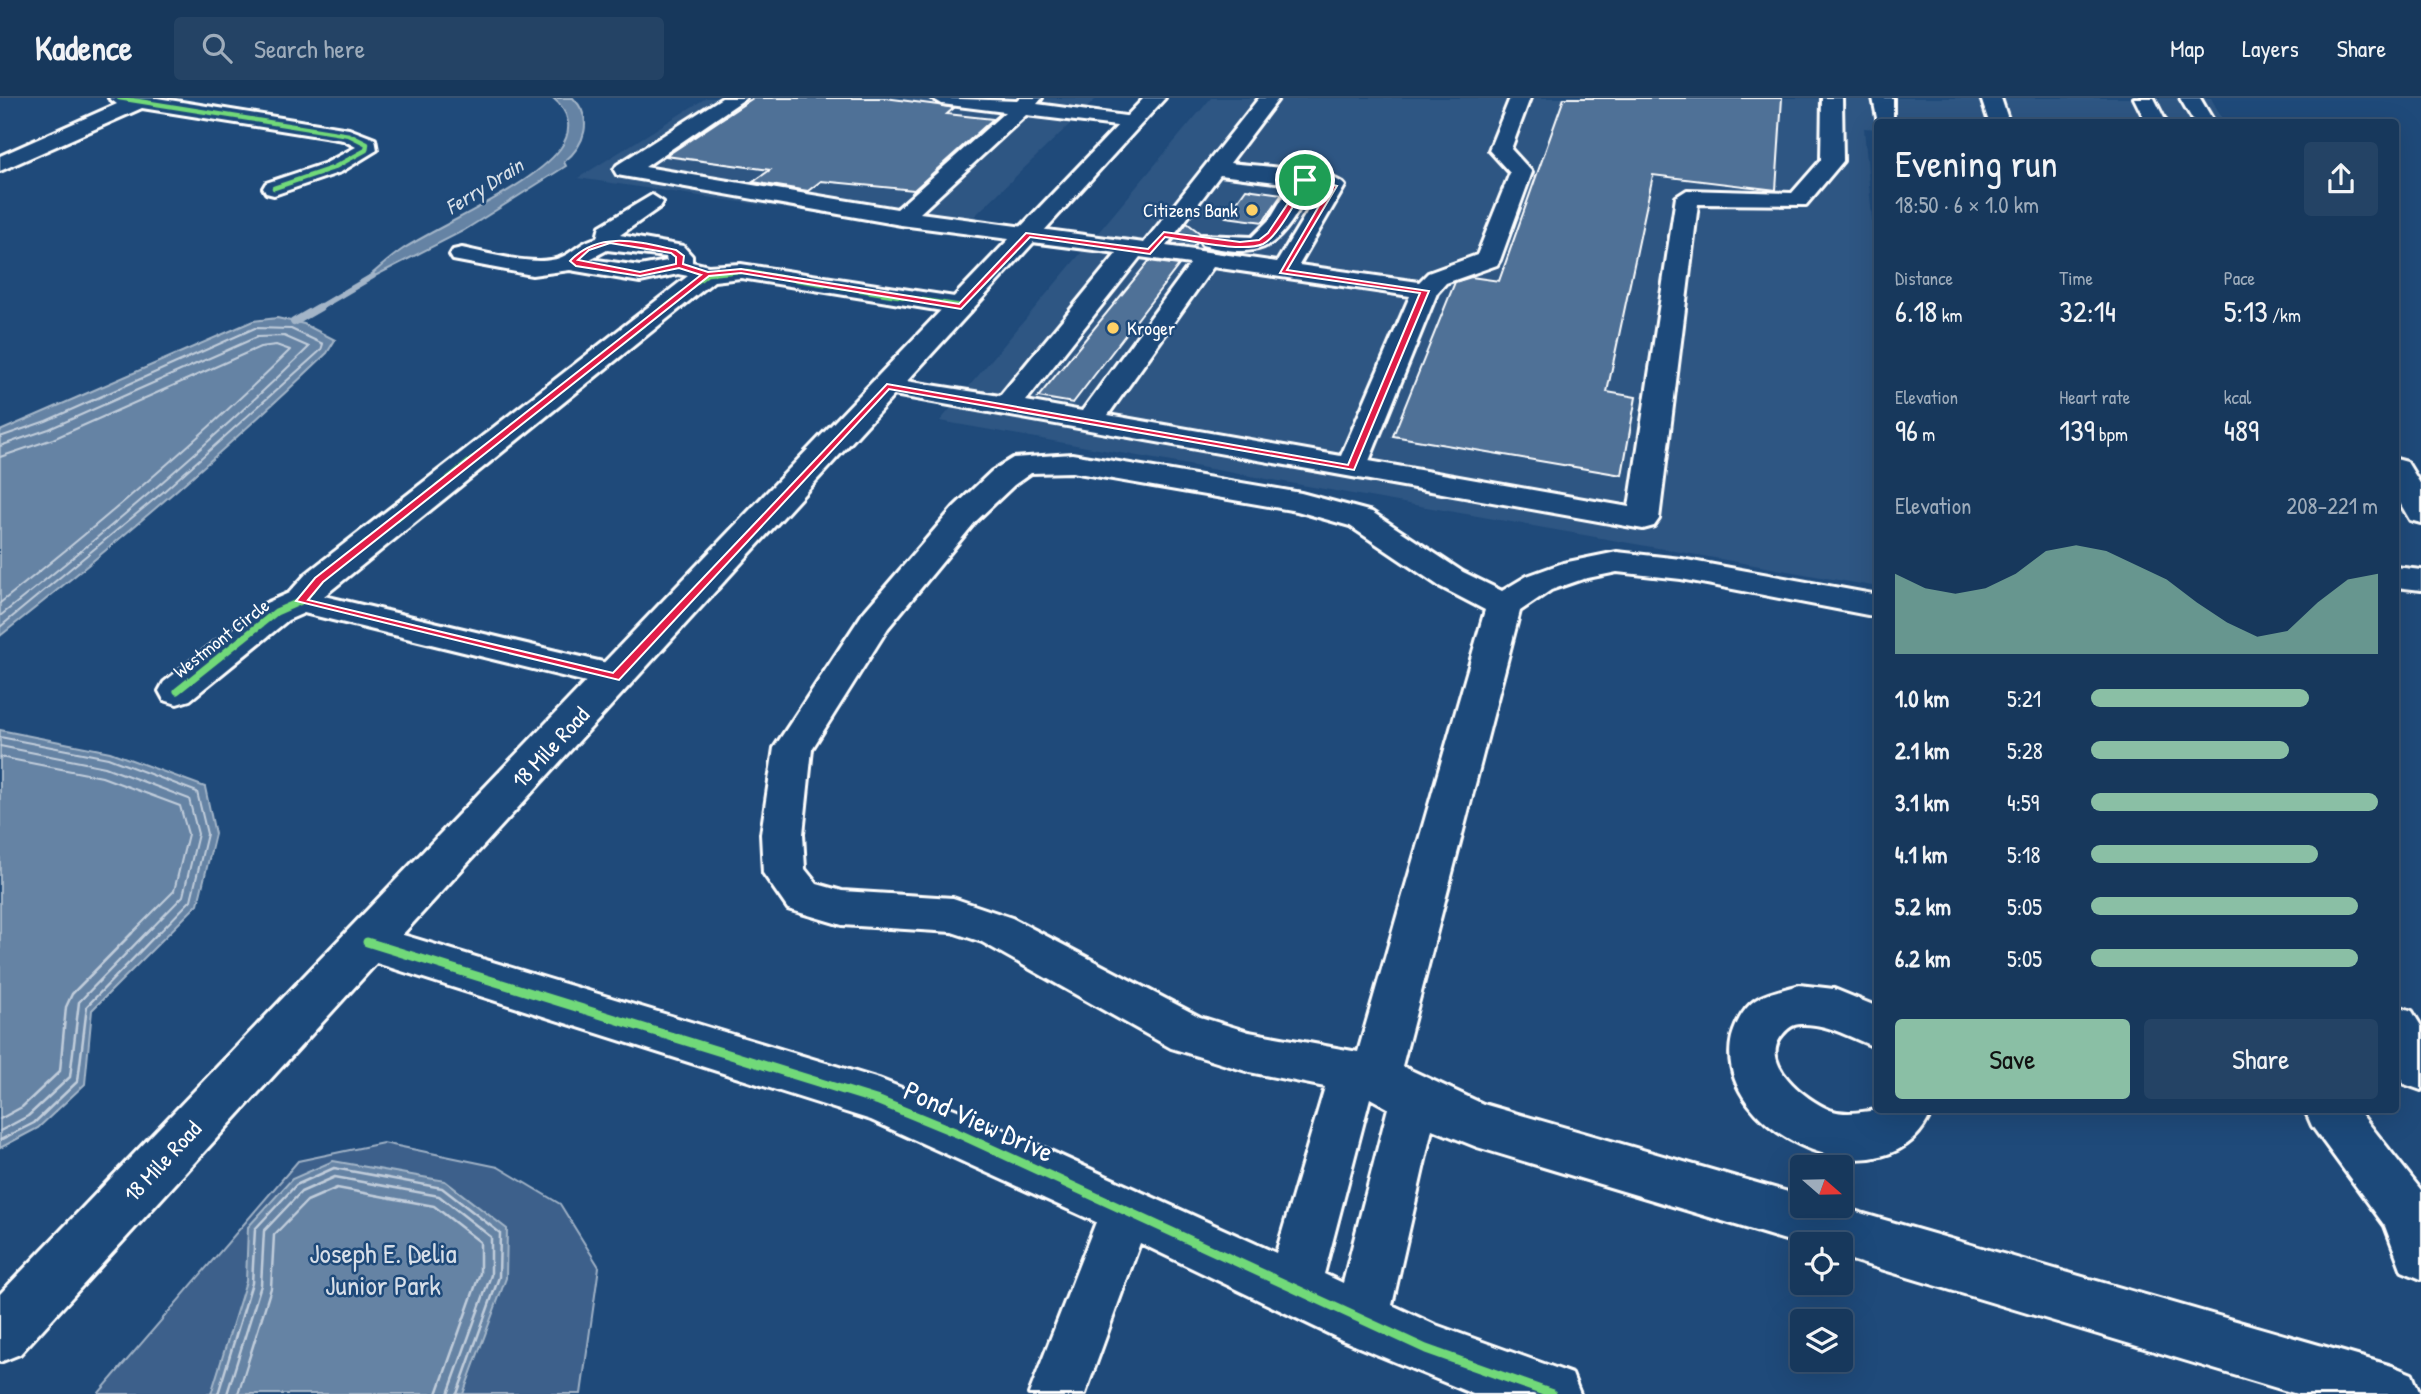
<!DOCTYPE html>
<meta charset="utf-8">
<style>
body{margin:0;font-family:"Patrick Hand",sans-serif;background:#244365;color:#f1f3f6;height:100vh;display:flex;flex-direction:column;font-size:26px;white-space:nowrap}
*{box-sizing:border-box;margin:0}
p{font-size:23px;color:#9eacbb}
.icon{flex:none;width:38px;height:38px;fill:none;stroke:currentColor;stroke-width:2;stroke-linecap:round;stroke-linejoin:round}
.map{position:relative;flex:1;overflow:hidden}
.panel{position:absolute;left:1874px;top:21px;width:525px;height:994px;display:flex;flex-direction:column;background:#17385c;border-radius:7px;box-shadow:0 7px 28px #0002,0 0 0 2px #365272}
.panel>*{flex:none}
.needle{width:46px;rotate:110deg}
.fabs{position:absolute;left:1790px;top:1057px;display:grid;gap:14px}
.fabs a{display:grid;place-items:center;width:63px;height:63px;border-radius:7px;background:#17385c;box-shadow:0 7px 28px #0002,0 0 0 2px #365272;font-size:35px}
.pin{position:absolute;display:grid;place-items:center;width:60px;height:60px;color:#fff;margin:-30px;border:4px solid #fff;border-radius:50%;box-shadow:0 2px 7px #0007}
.round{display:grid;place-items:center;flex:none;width:74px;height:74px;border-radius:7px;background:#244365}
.head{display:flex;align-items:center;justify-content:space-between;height:119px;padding:0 21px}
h1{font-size:38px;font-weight:600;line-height:52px}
.stats{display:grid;grid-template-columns:repeat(3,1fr);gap:10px;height:119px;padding:7px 21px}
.stats div{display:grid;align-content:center}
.stats b{font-size:30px;font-weight:600}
.stats small{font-size:19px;font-weight:400}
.stats p{font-size:19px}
.chart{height:196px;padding:14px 21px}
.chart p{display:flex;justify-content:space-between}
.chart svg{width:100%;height:126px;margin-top:7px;fill:#8abfa5;opacity:.7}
.cta{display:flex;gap:14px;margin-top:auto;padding:14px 21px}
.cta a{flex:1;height:80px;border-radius:7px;background:#8abfa5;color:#111;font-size:28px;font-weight:600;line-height:80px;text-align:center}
.cta a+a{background:#244365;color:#f1f3f6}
ul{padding:0 21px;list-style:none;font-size:23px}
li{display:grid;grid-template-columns:112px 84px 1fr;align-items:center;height:52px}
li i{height:18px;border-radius:9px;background:#8abfa5}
header{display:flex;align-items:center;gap:42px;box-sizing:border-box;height:98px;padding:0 35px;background:#17385c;border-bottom:2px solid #365272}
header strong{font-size:33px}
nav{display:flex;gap:38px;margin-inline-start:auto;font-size:24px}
.search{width:490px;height:63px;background:#244365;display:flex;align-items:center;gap:18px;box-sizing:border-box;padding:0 24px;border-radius:7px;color:#9eacbb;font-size:26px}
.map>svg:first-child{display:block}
.built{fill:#2e5683}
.green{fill:#3c618b;stroke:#9eb0c5;stroke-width:2}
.water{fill:#6583a4;stroke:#a3b5c8;stroke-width:2}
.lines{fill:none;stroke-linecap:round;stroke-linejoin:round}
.shore-far1{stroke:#c1cddb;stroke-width:2}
.shore{stroke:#c1cddb;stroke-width:2.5}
.stream-far1{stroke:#a3b5c8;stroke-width:6}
.stream{stroke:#a3b5c8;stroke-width:8}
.building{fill:#507197;stroke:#fff;stroke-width:2}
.minor-casing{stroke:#fff;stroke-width:6}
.major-casing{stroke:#fff;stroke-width:6}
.minor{fill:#1f4a7a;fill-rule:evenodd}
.major{fill:#1f4a7a;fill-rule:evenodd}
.cycleway-far3-casing{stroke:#1f4a7a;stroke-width:7}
.cycleway-far2-casing{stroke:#1f4a7a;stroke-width:9}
.cycleway-far1-casing{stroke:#1f4a7a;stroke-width:11}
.cycleway-casing{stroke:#1f4a7a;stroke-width:13}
.cycleway-far3{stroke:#71d979;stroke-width:4.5}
.cycleway-far2{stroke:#71d979;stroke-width:5}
.cycleway-far1{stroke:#71d979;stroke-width:7}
.cycleway{stroke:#71d979;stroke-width:9}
.route{fill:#e11d48;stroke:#fff;stroke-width:2;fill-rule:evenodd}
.poi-dot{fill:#ffd166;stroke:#1f4a7a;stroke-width:2.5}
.labels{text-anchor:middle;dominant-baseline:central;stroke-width:5;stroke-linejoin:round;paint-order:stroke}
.far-poi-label{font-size:19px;fill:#fff;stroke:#1f4a7a;text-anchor:end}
.far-street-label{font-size:19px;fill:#fff;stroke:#1f4a7a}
.far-water-label{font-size:21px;font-style:italic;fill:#d8e0e8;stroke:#1f4a7a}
.street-label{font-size:23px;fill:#fff;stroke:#1f4a7a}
.near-street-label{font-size:28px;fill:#fff;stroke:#1f4a7a}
.near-park-label{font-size:28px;fill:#d8dfe8;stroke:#1f4a7a}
</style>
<header>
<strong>Kadence</strong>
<div class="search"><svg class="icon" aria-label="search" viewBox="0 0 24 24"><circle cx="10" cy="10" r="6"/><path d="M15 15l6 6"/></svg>Search here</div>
<nav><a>Map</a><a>Layers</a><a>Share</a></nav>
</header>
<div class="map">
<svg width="2421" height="1296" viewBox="0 0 2421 1296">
<rect width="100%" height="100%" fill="#1f4a7a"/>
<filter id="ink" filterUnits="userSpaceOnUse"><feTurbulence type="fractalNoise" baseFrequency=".0143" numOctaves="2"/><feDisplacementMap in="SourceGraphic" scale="14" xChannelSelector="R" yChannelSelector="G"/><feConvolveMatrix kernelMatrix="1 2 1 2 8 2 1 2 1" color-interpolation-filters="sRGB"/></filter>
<g filter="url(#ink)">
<path class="built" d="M706,0H1097L956,136L578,80Z
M1211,0H2211L2224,24H1878V31L1864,30L1878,189V489L940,323Z"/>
<path class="green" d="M383,1045L498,1069L560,1106L599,1169L581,1296H98L298,1063Z"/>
<path class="water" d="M553,0H573C594,21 585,47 564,64L566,68L463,133L361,185C375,174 388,161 403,151C444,125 532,88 560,51C574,32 569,13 553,0Z
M277,220L304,226L335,242L327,255C222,356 114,448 0,538V333L253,223Z
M0,632L110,654L205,689L215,736L198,806L92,912L85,986L38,1030L0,1050Z
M333,1063L445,1083L507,1131L506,1180L463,1296H211L246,1183L248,1129L292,1081Z"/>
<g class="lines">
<path class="shore-far1" d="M0,339L46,323L255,230L291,231L323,246L321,252L163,394L0,529
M0,348L49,331L257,239L284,238L309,249C211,345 108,433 0,518
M0,359L53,341L260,249L276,247L290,252C198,343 101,425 0,505
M0,639L108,660L197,694L207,736L191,802L157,837
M0,648L105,669L189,701L198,736L183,798L145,837
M0,659L102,679L180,708L188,736L174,793L130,837"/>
<path class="shore" d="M0,1021L22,1009L60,973L66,909L72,896L132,835
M0,1033L28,1018L70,979L79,904L146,835
M0,1042L34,1025L78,983L87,908L158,835
M218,1296L252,1185L255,1131L296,1087L334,1070L442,1090L500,1135L499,1179L457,1296
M227,1296L261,1187L264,1133L301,1094L335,1079L439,1098L491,1139V1177L448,1296
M238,1296L271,1190L274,1137L307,1103L337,1090L434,1108L480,1144V1175L437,1296"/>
<path class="stream-far1" d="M317,211L373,178"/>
<path class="stream" d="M294,224L320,209"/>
</g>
<path class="building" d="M753,0H885L938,7L954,10L947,16L993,21L914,92L821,83L808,93L753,84L770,72L666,58Z
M1564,0H1782L1776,92L1653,77L1607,294L1636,299L1622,377L1393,338L1455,184L1471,179L1499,183Z
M1246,91L1282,96L1263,124L1226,119Z
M1187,125L1200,135L1197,144L1193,149L1171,146Z
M1149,163L1179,167L1073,305L1038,299Z"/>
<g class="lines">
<defs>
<path id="minor" d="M109,0H157L349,31L375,41L377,52L341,74L274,97L266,95L263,90L266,85L326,65L356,49L343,42L142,10L0,73V58L117,6Z
M722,0H746L645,69L897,111L1005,14L942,6L932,0L1017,3L1020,0H1042L1037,6L1140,20L1143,24L1133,30L1026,17L920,115L1144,145L1259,0H1279L1230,65C1252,68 1334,71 1345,88L1299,167L1419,184L1428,175L1477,157L1510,75L1489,52L1510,0H1530L1511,51L1532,74L1500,162L1497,167L1446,185L1437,195L1369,363L1629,409L1676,99L1687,92L1792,95L1821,62L1822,0H1842L1843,63L1806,107L1698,106L1659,421L1654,428L1643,431L877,294L873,288L877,282L887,280L1000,298L1117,155L901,127L617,77L614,72L617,67ZM1220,77L1291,86L1270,121L1252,139L1202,137L1199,142L1202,147C1271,164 1280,145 1312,89L1321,91L1277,164L1166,148ZM1140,159L1190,166L1082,313L1026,303ZM1213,169L1410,198L1341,358L1108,317Z
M1873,0H1893V24L1878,25Z
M1981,0H2001L2009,24H1989Z
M2134,0H2154L2166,24H2146Z
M2180,0H2200L2214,24H2194Z
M652,97L663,104L660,109L620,137L683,148L692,158V164L708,168L741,166L961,200L970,202L974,208L970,214L961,216L741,180L714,183L324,498L628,570L633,579L628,588L615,591L304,515L288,522L190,602L177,606L164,602L159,593L164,584L264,506L289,495L307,475L688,178L678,176L640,184L570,172L532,177L453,162L450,157L453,152L462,150C488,155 540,171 564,158C576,152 582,143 597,140L600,128ZM607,152L666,159L667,163L640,168L590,161Z
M1072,356L1301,395L1372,414L1463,474L1502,493L1527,478L1563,465L1617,454L1681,461L1878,497V519L1681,481L1617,474L1583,481L1551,492L1520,513L1402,968L1483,1006L1802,1098V1108H1836L2392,1268L2412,1276L2420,1296H2297L1841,1159V1146L1802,1147L1477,1049L1432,1031L1392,1207L1433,1226L1572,1276L1580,1296H1473L1342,1242L1140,1145L1085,1296H1029L1096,1124L871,1022L351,857L345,844L351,831L367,826L879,981L975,1019L1276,1155L1325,989L1249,974L1171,950L982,844L952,834L842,827L788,811L763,775L761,736L774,650L863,515L954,409L992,373L1013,360ZM1072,374L1297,413L1350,428L1439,488L1485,512L1358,954L1249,934L1200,919L1012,820L953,800L842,793L817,786L805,771L803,736L812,651L888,530L976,423L1014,387L1031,375ZM1370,1000L1388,1010L1343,1185L1324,1176Z
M2396,361L2407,364L2421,387V425L2410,422L2396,398Z
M2396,469L2421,472V492L2396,489Z
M1799,887L1834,891L1878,909V950C1852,941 1829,925 1801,926C1793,926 1788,930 1783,936C1757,965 1806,1002 1830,1012C1849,1019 1866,1012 1883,1012C1900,1011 1916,1012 1932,1012C1894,1115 1710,1037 1732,939C1736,925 1745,907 1759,900C1770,894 1786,891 1799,887Z
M2396,907L2412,913L2421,928V992L2404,986L2396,971Z
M2305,1012H2358L2421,1092V1181L2402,1173L2385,1128L2312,1028Z"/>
<path id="major" d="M1144,0H1165L20,1256L0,1264V1196Z"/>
</defs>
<use href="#minor" class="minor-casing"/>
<use href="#major" class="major-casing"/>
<use href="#minor" class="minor"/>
<use href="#major" class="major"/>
<defs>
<path id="cycleway-far3" d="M119,0L349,37L367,46L366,52L333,70L274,90
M663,211L707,176L741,173L961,208"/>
<path id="cycleway-far2" d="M318,483L665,209"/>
<path id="cycleway-far1" d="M177,593L276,514L301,503L320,481"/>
<path id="cycleway" d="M367,844L879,1003L957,1035L1426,1251L1552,1296"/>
</defs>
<use href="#cycleway-far3" class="cycleway-far3-casing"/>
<use href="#cycleway-far2" class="cycleway-far2-casing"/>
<use href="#cycleway-far1" class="cycleway-far1-casing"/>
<use href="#cycleway" class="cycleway-casing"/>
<use href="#cycleway-far3" class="cycleway-far3"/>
<use href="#cycleway-far2" class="cycleway-far2"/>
<use href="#cycleway-far1" class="cycleway-far1"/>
<use href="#cycleway" class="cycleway"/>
</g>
</g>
<path class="route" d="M1305,80L1337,88L1287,172L1429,193L1354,372L889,291L619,582L296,503L315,480L701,177L679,170L640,178L576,168L570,163C599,132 639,144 676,152L684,158L683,166L708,174L741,171L959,206L1026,135L1148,151L1164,134L1240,144L1259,142L1268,135ZM1307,84L1330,89L1280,175L1420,195L1348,367L887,286L613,575L308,502L323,484L709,178L741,175L961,211L1030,139L1150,156L1165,139C1189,142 1242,155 1263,146C1278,139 1298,99 1307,84ZM610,145L671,155L676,159V166L640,174L578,162L589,152Z"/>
<g class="poi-dot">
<circle cx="1252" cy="112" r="7"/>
<circle cx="1113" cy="230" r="7"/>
</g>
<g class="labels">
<g class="far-poi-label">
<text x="1238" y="112">Citizens Bank</text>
<text x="1127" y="230" text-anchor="start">Kroger</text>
</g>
<g class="far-street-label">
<text transform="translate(221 540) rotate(-38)">Westmont Circle</text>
</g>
<g class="far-water-label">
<text transform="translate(484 88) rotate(-32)">Ferry Drain</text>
</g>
<g class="street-label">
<text transform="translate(550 649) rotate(-47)">18 Mile Road</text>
<text transform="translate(162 1063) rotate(-47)">18 Mile Road</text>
</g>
<g class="near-street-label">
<text transform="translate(979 1023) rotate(24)">Pond View Drive</text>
</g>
<g class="near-park-label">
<text x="383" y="1155">Joseph E. Delia<tspan x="383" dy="32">Junior Park</tspan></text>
</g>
</g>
</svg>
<div class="fabs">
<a><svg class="needle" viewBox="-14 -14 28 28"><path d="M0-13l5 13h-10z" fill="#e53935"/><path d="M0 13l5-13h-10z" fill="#9eacbb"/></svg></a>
<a><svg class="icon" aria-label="locate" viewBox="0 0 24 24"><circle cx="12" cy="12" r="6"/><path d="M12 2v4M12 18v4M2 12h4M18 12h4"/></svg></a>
<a><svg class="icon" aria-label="layers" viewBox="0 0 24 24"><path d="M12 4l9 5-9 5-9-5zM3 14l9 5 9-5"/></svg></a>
</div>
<div class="pin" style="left:1305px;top:82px;background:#1e9e55"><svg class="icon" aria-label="arrive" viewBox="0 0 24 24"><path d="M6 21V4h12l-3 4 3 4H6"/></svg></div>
<section class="panel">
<div class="head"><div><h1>Evening run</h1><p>18:50 · 6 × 1.0 km</p></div><a class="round"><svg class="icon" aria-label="share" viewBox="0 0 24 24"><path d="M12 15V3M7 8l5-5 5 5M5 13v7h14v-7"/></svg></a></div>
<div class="stats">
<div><p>Distance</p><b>6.18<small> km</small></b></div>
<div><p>Time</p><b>32:14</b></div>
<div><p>Pace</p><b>5:13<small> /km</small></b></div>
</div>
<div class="stats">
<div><p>Elevation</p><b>96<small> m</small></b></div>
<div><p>Heart rate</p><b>139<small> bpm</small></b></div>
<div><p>kcal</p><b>489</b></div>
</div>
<div class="chart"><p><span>Elevation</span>208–221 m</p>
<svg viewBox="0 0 160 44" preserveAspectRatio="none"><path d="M0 44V16L10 21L20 23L30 21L40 16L50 8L60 6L70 8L80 13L90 18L100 26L110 33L120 38L130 36L140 26L150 18L160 16V44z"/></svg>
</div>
<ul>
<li><b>1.0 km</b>5:21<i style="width:76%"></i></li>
<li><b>2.1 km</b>5:28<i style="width:69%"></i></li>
<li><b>3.1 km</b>4:59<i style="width:100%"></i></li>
<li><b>4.1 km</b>5:18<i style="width:79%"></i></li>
<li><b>5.2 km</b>5:05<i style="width:93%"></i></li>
<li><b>6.2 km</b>5:05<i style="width:93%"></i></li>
</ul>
<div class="cta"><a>Save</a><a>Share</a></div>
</section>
</div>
